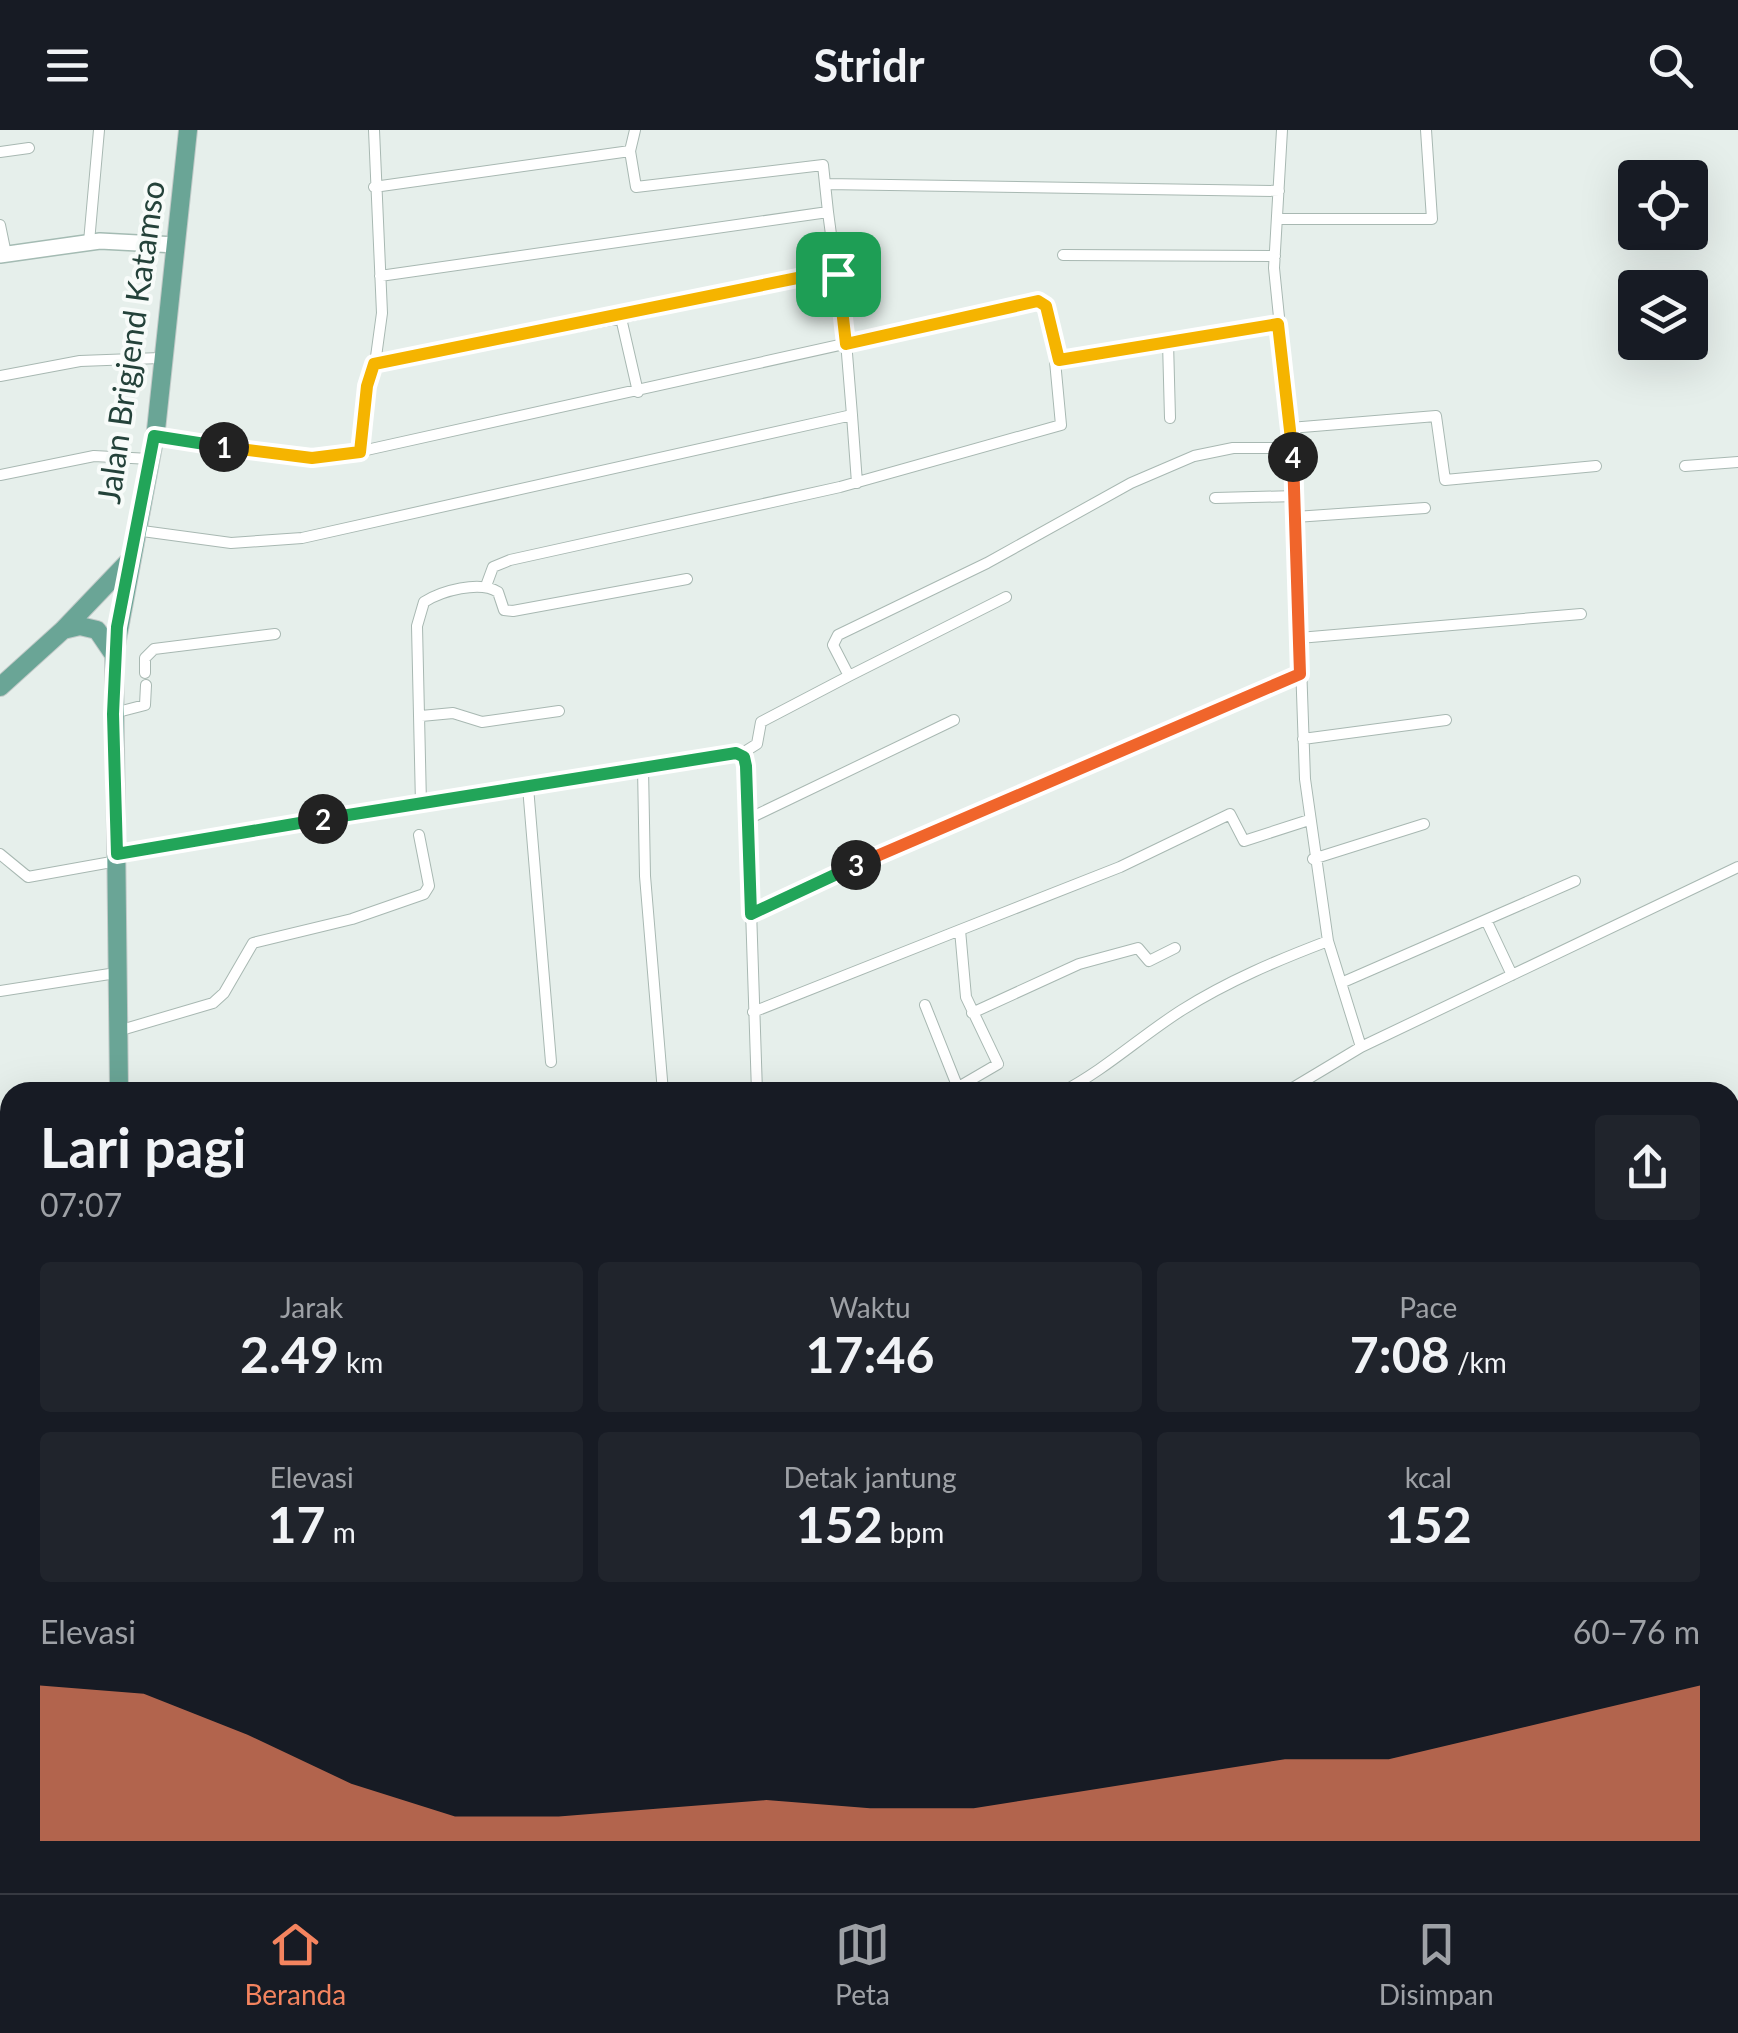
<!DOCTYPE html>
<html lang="id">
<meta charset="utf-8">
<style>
body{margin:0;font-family:Lato,sans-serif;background:#20242c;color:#f1f3f6;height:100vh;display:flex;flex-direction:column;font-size:38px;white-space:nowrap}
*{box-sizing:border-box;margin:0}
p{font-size:32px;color:#9ea1a6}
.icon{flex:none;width:55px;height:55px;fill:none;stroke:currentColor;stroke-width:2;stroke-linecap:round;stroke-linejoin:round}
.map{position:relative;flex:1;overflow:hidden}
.drawer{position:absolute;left:0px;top:952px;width:1740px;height:812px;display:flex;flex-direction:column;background:#171b24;border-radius:30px 30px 0 0;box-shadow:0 10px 40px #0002}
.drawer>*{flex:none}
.controls{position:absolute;left:1618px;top:30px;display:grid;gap:20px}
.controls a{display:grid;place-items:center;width:90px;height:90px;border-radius:10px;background:#171b24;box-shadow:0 10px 40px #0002;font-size:50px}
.pin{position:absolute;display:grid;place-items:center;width:85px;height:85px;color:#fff;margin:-42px;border-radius:20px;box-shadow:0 5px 15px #0006}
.km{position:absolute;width:50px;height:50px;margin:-25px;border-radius:50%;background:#222;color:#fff;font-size:28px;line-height:50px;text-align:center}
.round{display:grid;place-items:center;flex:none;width:105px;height:105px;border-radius:10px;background:#20242c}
.headline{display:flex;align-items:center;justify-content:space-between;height:170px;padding:0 40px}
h1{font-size:55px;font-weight:700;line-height:75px}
.stats{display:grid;grid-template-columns:repeat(3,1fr);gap:15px;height:170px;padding:10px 40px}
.stats div{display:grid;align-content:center;border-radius:10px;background:#20242c;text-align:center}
.stats b{font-size:50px;font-weight:700}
.stats small{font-size:28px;font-weight:400}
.stats p{font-size:28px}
.chart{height:280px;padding:20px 40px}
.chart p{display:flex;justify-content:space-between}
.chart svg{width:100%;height:180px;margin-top:10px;fill:#f4845f;opacity:.7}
header{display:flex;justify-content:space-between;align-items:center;height:130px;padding:0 40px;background:#171b24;font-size:45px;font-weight:700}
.menu{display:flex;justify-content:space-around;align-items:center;height:140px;border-top:2px solid #363941;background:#171b24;font-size:28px;color:#9ea1a6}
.menu a{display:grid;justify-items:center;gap:5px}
.menu .current{color:#f4845f}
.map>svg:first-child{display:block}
.green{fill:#bfe0c8}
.water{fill:#8ec9d4}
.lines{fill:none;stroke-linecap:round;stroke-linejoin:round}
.stream{stroke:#8ec9d4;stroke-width:2.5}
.street-casing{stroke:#a8b8b2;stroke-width:12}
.secondary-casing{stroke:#a4bbb3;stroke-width:18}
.primary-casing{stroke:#c2cac8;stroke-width:20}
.street{stroke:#fff;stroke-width:10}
.secondary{stroke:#fff;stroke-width:15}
.primary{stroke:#6aa596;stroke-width:18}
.split-1-casing{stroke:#fff;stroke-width:20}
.split-2-casing{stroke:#fff;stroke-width:20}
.split-3-casing{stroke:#fff;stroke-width:20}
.split-4-casing{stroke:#fff;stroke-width:20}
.split-5-casing{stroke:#fff;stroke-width:20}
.split-1{stroke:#f5b400;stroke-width:12}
.split-2{stroke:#22a559;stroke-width:12}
.split-3{stroke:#22a559;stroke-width:12}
.split-4{stroke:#f0652b;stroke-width:12}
.split-5{stroke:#f5b400;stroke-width:12}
.labels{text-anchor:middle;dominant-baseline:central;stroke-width:8;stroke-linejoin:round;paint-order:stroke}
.street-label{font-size:32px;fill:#24423a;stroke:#f7fbf9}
</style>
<header><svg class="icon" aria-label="menu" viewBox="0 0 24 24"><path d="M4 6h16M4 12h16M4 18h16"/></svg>Stridr<svg class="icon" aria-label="search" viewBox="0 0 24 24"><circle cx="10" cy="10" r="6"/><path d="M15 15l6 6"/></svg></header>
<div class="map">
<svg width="1738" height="1763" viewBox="0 0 1738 1763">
<rect width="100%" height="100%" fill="#e6efeb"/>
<path class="green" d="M10,1545V1732L0,1734V1547Z"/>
<path class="water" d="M1738,1564V1763H1646L1650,1755H1730V1582Z"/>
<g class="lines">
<path class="stream" d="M367,1755L371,1763"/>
<defs>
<path id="street" d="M374,0L382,183L375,234
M1282,0L1274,138L1294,334L1305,649L1328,811L1361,917
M0,22L29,18
M826,54L1279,61
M374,57L630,21
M828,82L836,142
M1278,89H1432L1426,0
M0,95L6,124
M89,112L99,0
M1063,125L1275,126
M380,146L828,82L823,35L636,57L630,21L635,0
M621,188L638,262
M0,246L80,231L160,228
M852,285L857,353
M1170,288L1168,212L1278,194
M1290,298L1436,286L1445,350L1596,336
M155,306L292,327H335L1038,171L1046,176L1059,229
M1685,336L1738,332
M0,345L94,326L150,329
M1215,368L1296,366
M1295,387L1425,378
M135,400L231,413L302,408L852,285L841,150L836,142H827L621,188L375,234L367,256L359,322
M486,456L493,437L510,430L840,357L1061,295L1055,231L1168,212
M1299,508L1581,484
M145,543V528L154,519L275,504
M849,546L1006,467
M114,583L145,575L146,555
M421,586L453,583L482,592L559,581
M1303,609L1446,590
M741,624L757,614L761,592L849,546L833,515L838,505L987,433L1131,353L1194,326L1233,318H1293
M643,638L645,746L663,962
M528,657L551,932
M421,674L417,496L424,472C441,461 480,450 498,462L504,480L513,481L687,449
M748,689L954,590
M0,724L28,747L117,731
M117,724L741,624L747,658L757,962
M1313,729L1424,694
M751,784L1300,543
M1487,792L1512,845
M960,800L1120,737L1230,684L1244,711L1309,690
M1341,853L1575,751
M0,861L116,843
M925,875L958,958
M753,882L960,800L966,867L998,934L950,962
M972,883L1079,834L1138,818L1149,831L1175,818
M118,901L213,873L224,863L253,813L352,789L424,764L429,756L419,705
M1062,962C1106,939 1141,906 1182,880C1228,851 1278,830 1328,811
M1286,962L1361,917L1738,737
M0,1123L10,1122
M355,1755L357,1763
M1338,1755L1349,1763
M1479,1755L1490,1763
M521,1763L539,1755"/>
<path id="secondary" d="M0,125L100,111L176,115
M1730,1051L1738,1039
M0,1537L10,1536
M1525,1763L1529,1755"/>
<path id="primary" d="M63,500L80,496L97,500L114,525
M0,557L63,500L128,432
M119,962L114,526L156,300L188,0
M68,1763L70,1755"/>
</defs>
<use href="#street" class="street-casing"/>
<use href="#secondary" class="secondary-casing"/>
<use href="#primary" class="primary-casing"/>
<use href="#street" class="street"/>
<use href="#secondary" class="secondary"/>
<use href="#primary" class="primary"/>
</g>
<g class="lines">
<defs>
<path id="split-1" d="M224,317L312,328L360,322L367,256L374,234L827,142L838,144"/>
<path id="split-2" d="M224,317L154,306L117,497L113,584L117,724L323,689"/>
<path id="split-3" d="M323,689L736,623L744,627L746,636L751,784L856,735"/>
<path id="split-4" d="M856,735L1300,544L1293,327"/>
<path id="split-5" d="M838,144L846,214L1038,171L1046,176L1059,230L1278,194L1293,327"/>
</defs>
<use href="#split-1" class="split-1-casing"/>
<use href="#split-2" class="split-2-casing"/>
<use href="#split-3" class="split-3-casing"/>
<use href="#split-4" class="split-4-casing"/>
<use href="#split-5" class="split-5-casing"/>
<use href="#split-1" class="split-1"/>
<use href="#split-2" class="split-2"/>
<use href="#split-3" class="split-3"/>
<use href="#split-4" class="split-4"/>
<use href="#split-5" class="split-5"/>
</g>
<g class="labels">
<g class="street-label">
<text transform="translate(130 212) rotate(-82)">Jalan Brigjend Katamso</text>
</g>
</g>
</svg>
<div class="controls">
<a><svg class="icon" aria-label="locate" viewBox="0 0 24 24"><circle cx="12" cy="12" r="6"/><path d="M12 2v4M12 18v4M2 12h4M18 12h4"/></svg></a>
<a><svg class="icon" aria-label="layers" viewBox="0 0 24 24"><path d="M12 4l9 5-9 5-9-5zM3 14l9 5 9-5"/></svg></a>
</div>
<div class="pin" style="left:838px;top:144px;background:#1e9e55"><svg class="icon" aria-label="arrive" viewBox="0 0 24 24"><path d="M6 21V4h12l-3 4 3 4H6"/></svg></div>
<b class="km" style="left:224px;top:317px">1</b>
<b class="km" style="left:323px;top:689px">2</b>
<b class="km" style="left:856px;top:735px">3</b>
<b class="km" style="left:1293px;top:327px">4</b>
<section class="drawer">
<div class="headline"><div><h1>Lari pagi</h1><p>07:07</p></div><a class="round"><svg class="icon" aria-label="share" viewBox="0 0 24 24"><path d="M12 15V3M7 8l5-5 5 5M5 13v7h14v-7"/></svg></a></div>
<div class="stats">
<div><p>Jarak</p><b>2.49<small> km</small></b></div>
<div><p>Waktu</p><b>17:46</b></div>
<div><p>Pace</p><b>7:08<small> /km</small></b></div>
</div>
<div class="stats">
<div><p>Elevasi</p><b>17<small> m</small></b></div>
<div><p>Detak jantung</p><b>152<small> bpm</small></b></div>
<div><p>kcal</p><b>152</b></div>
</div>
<div class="chart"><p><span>Elevasi</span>60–76 m</p>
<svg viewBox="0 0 160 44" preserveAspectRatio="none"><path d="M0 44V6L10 8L20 18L30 30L40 38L50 38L60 36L70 34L80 36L90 36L100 32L110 28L120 24L130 24L140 18L150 12L160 6V44z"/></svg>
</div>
</section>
</div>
<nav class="menu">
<a class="current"><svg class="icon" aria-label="home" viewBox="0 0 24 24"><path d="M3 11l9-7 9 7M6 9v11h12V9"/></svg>Beranda</a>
<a><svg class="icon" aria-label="map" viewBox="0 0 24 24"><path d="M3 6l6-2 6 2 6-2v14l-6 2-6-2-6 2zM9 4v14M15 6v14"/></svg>Peta</a>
<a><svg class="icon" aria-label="saved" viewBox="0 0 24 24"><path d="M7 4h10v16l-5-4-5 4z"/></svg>Disimpan</a>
</nav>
